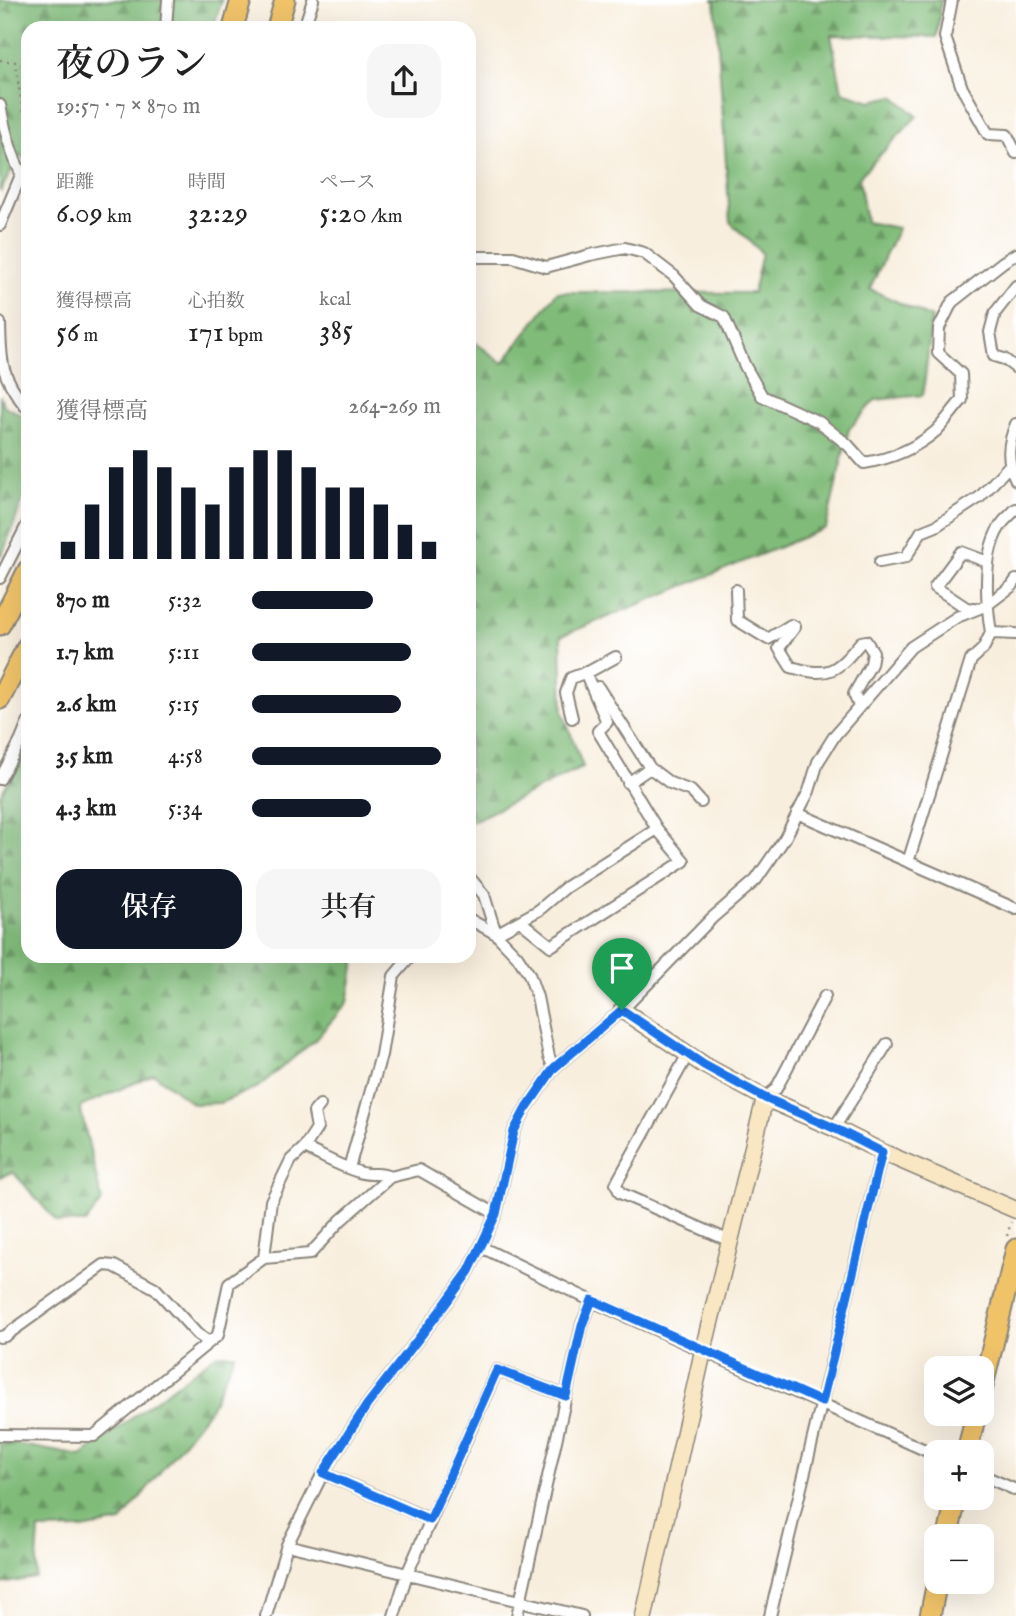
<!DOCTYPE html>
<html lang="ja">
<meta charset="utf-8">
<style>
body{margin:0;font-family:"IM FELL English","Noto Serif JP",serif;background:#f6f6f6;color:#222;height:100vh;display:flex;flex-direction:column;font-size:26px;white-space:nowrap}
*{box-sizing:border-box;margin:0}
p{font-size:23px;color:#767676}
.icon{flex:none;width:38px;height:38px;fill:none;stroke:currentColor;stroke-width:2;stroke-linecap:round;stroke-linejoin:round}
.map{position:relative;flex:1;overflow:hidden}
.drawer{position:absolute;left:21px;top:21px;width:455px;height:942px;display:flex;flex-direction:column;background:#fff;border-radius:21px;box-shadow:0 7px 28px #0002}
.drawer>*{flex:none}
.buttons{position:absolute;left:924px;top:1356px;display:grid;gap:14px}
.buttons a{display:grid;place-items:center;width:70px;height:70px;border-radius:14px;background:#fff;box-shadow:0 7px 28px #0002;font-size:35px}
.pin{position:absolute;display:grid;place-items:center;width:60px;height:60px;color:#fff;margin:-72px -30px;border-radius:50% 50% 50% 0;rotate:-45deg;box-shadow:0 0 7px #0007}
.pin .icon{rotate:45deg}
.round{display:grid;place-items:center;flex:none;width:74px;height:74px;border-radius:21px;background:#f6f6f6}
.summary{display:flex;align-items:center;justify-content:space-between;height:119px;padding:0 35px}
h1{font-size:38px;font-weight:600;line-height:52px}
.figures{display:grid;grid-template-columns:repeat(3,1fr);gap:10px;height:119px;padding:7px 35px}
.figures div{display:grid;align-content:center}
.figures b{font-size:30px;font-weight:600}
.figures small{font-size:19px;font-weight:400}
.figures p{font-size:19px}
.chart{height:196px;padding:14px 35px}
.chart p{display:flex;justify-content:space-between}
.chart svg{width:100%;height:126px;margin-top:7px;stroke:#111827;stroke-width:6}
.primary-button{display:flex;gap:14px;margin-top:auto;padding:14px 35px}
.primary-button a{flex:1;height:80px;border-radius:21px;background:#111827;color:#fff;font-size:28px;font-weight:600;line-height:80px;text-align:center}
.primary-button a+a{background:#f6f6f6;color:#222}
ul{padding:0 35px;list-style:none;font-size:23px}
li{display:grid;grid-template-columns:112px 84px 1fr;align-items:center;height:52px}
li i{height:18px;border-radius:9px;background:#111827}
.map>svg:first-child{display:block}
.forest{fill:url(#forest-firs);stroke:#4e6c4a;stroke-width:2}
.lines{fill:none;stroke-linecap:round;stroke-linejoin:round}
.street-casing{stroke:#8a857c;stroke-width:14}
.secondary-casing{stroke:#8a857c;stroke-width:19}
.highway-casing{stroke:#8a857c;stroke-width:23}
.path{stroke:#8a857c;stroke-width:2.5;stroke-dasharray:2 5;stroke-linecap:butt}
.street{stroke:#fff;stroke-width:10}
.secondary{stroke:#f9e7c3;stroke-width:16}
.highway{stroke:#f0c369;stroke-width:19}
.route-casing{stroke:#fff;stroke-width:14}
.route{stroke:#1a73e8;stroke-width:9}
</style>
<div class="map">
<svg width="1016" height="1616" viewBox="0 0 1016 1616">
<defs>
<pattern id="forest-firs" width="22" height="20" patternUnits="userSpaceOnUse" patternTransform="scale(1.75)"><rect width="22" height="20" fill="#80bb79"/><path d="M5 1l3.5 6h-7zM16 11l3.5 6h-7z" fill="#689762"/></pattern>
</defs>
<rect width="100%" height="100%" fill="#fff"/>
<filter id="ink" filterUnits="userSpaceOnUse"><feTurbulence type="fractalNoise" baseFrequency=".0143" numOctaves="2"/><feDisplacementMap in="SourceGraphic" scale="14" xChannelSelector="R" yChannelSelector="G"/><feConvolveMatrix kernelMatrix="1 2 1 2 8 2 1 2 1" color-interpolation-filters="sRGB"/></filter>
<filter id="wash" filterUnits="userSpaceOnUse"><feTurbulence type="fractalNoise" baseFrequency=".00686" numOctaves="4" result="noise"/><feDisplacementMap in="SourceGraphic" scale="28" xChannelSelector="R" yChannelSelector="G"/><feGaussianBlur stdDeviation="1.57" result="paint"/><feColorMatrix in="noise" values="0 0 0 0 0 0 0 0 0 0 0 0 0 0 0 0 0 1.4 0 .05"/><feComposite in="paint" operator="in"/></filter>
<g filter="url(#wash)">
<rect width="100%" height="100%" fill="#f8eedd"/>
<path class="forest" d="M0,0H222L213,28H28V166L20,154L0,192Z
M712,0H941L937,37L831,35L842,92L871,101L894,96L917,116L859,177L866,222L898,228L870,289L932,318L923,395L875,400L849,429L826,528L561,636L563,713L583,767L469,823V338L503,363L557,292L753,293L762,253L730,222L715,1Z
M0,395L4,406L28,418V486L3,553L0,556Z
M28,750V956H356L348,1002L315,1040L258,1087L220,1103L193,1104L154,1074L80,1107L102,1201L85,1223L57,1222L13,1172L0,1177V795Z
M217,1354H235L211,1407L121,1522L82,1529L39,1530L36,1578L0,1584V1441L81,1456Z"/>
</g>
<g filter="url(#ink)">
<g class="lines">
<defs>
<path id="street" d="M952,0L945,37L962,88L988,134L1007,135L1016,153
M166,28L168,0
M304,28L313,0
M0,105C5,132 13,163 28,185
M0,225L21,175
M469,257H513L546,267L590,255L625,248L644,253L674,276L700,305L724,317L745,366L762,396L819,422L848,445L864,463C890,459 916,448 936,431C945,422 953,410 962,400L961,374L938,353L939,328L952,302L1003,262L1016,254
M1016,286L995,313L990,332L994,356L1004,359L1016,368
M0,323C1,362 0,374 25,406
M1016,424C1008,443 1006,460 1016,480
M1016,509C1012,513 1008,517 1004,521C981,548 986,600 991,633L1016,634
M880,562L906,557L921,532L936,526L980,497L1009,466
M0,578L28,523
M736,590L737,620L768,639L791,625L795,627L779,648L791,667C830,678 836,672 861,642L866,641L873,652L871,664L854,694L859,706
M974,608L968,609L935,587L961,552L988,562
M598,687L650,768L670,783L691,791L701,802
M572,718L566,693L571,678L592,670L616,657
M0,779L21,740L28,723
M628,783L650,768
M797,813L1016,909
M908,862L971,660L983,649L991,633
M469,877L484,895L496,934L517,956L529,974L537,997L549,1057L554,1068
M469,919L496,934L539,910L566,887L657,829
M520,921L551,946L684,861L657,829L598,731L607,722L585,672
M688,1054L616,1184L620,1193L730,1241
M765,1098L776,1089L825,996
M834,1128L887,1044
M304,1148C323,1156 342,1168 362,1173C373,1176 379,1171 390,1177
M349,1168L381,1055L394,976L411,956
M481,1247L592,1301L936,1455
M264,1258L271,1201L291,1160L304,1148L317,1128L314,1112L320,1105
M0,1337L5,1336L104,1265L114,1266L155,1288L197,1334L209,1342
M0,1435L94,1436L218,1335L229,1283L264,1258L310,1254L341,1220L390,1177L419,1170L496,1214
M323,1473L431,1520
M982,1475L1016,1490
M287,1545L582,1616
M266,1616L287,1545L323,1473L367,1405L443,1307L469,1271L496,1214L514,1131L525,1110L554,1068L622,1010L712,918L756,880L785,838L809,791L818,762L835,735L911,647L957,617L987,605L1012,586L1016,580
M394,1616L407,1574L497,1370L566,1396
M517,1616L582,1324L592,1301
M770,1616L882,1152"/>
<path id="secondary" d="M622,1010L704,1065L765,1098L834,1128L882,1152L1016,1210
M644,1616L703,1351L765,1098"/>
<path id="highway" d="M233,28L241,0
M277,28L285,0
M0,625L28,570
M0,699L28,645
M982,1390L1016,1249
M967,1452L976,1414
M948,1536L956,1498
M930,1616L937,1582"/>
</defs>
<use href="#street" class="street-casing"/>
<use href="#secondary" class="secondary-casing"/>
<use href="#highway" class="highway-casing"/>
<path class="path" d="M0,60L15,62L23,112L28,117
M1007,1236L1011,1222
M929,1568L934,1544"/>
<use href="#street" class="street"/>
<use href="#secondary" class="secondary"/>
<use href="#highway" class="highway"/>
</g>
</g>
<g class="lines" filter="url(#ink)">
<defs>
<path id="route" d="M622,1010L704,1065L765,1098L834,1128L882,1152L822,1402L592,1300L582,1325L566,1396L497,1370L430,1520L323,1473L367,1405L443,1307L469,1271L496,1214L514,1131L525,1110L554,1068Z"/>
</defs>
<use href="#route" class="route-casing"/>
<use href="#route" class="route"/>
</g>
</svg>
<div class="buttons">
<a><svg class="icon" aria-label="layers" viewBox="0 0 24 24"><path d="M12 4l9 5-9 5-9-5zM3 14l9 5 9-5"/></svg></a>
<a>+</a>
<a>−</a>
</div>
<div class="pin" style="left:622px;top:1010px;background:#1e9e55"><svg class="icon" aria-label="arrive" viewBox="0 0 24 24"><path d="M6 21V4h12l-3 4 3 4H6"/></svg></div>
<section class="drawer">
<div class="summary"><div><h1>夜のラン</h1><p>19:57 · 7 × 870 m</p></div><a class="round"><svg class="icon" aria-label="share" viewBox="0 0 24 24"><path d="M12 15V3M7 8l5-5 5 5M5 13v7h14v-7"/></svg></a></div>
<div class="figures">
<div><p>距離</p><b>6.09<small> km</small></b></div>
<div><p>時間</p><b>32:29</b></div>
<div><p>ペース</p><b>5:20<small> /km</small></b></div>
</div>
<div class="figures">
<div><p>獲得標高</p><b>56<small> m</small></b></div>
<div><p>心拍数</p><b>171<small> bpm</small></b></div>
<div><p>kcal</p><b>385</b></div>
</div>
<div class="chart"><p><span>獲得標高</span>264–269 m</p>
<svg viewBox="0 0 160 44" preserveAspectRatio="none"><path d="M5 44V38M15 44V25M25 44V12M35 44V6M45 44V12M55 44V19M65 44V25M75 44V12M85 44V6M95 44V6M105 44V12M115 44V19M125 44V19M135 44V25M145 44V32M155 44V38"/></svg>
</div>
<ul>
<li><b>870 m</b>5:32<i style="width:64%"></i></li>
<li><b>1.7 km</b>5:11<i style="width:84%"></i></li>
<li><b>2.6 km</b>5:15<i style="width:79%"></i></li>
<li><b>3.5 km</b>4:58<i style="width:100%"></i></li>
<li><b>4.3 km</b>5:34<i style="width:63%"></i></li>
</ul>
<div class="primary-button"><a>保存</a><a>共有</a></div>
</section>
</div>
